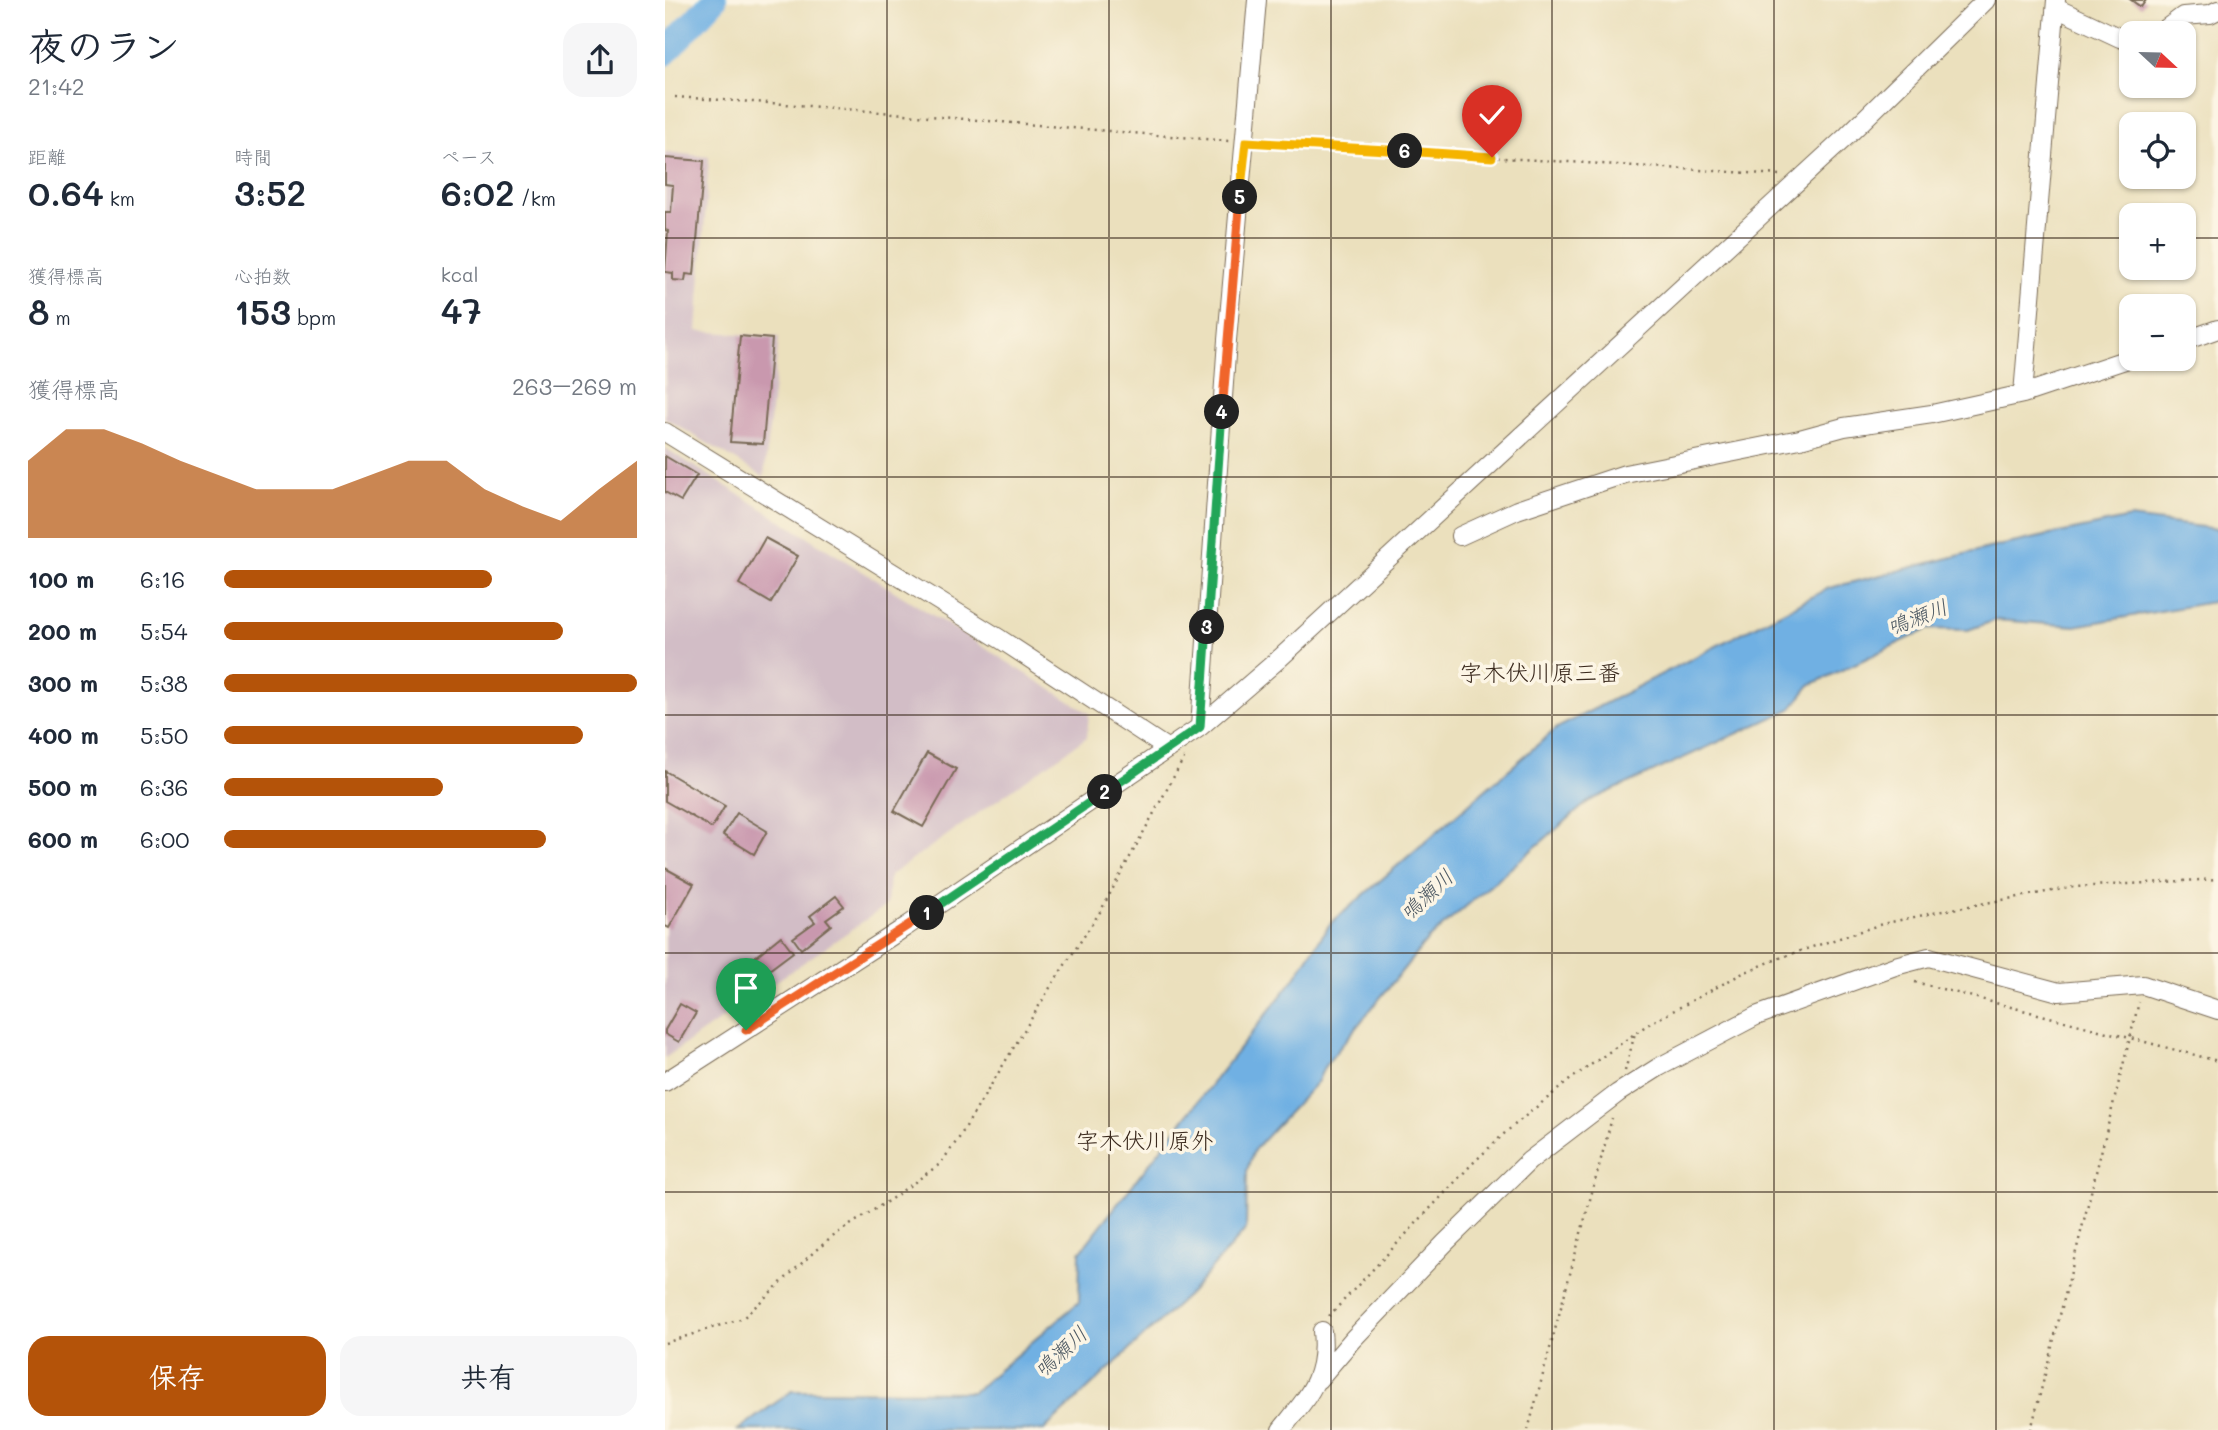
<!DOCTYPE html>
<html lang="ja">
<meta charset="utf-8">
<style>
body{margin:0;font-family:Mali,"Klee One",sans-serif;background:#f6f6f7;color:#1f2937;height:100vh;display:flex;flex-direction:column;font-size:26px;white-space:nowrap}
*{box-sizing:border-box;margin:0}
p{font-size:23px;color:#747a83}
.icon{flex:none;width:38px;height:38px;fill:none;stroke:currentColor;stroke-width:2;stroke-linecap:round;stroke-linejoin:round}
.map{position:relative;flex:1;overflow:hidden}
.details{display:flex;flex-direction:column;background:#fff;width:665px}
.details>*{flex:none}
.needle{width:46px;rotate:112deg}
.buttons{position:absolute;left:1454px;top:21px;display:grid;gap:14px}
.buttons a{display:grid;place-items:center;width:77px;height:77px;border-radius:14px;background:#fff;box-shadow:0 2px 5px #0004;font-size:35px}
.pin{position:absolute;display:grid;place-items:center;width:60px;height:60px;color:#fff;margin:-72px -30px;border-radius:50% 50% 50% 0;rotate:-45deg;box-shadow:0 0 7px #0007}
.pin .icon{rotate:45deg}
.km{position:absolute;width:35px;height:35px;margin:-18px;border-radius:50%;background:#222;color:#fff;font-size:19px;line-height:35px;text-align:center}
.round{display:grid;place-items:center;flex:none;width:74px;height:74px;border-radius:21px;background:#f6f6f7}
.summary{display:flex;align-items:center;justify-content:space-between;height:119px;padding:0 28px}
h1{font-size:38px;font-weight:600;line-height:52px}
.figures{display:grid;grid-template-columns:repeat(3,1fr);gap:10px;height:119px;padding:7px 28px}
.figures div{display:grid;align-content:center}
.figures b{font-size:35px;font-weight:600}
.figures small{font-size:19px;font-weight:400}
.figures p{font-size:19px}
.chart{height:196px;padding:14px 28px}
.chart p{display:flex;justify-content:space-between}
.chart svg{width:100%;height:126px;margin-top:7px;fill:#b45309;opacity:.7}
.action{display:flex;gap:14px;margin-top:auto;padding:14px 28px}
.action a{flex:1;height:80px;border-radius:21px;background:#b45309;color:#fff;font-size:28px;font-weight:600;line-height:80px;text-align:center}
.action a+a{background:#f6f6f7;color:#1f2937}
ul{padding:0 28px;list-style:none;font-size:23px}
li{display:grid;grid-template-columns:112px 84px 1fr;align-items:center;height:52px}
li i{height:18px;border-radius:9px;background:#b45309}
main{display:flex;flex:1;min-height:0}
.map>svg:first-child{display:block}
.industrial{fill:#d2bdc6}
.water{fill:#6fb0e3;stroke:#556d80;stroke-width:2}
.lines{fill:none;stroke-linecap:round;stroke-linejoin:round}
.river{stroke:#6fb0e3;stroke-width:26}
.building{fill:#c998ae}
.minor-casing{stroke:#796a56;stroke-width:20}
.path{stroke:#796a56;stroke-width:2.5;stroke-dasharray:2 5;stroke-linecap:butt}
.minor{stroke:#fff;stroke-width:18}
.split-1-casing{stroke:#fff;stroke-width:14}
.split-2-casing{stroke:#fff;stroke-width:14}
.split-3-casing{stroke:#fff;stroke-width:14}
.split-4-casing{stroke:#fff;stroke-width:14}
.split-5-casing{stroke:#fff;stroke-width:14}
.split-6-casing{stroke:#fff;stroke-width:14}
.split-7-casing{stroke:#fff;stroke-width:14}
.split-1{stroke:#f0652b;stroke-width:9}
.split-2{stroke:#22a559;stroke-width:9}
.split-3{stroke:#22a559;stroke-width:9}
.split-4{stroke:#22a559;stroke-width:9}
.split-5{stroke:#f0652b;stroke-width:9}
.split-6{stroke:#f5b400;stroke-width:9}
.split-7{stroke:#f5b400;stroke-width:9}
.grid{fill:none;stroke:#3b2a1e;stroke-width:2;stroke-opacity:0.55}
.labels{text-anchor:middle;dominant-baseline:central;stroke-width:7;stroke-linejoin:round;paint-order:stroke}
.water-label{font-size:21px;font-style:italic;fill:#4d5963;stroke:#fcf5e5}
.quarter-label{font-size:23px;fill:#3b2a1e;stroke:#fcf5e5}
</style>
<main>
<section class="details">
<div class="summary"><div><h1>夜のラン</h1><p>21:42</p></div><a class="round"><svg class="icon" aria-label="share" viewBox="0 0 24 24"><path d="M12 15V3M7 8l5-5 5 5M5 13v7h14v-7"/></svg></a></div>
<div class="figures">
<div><p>距離</p><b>0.64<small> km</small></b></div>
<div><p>時間</p><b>3:52</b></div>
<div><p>ペース</p><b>6:02<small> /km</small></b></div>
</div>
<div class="figures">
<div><p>獲得標高</p><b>8<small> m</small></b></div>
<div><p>心拍数</p><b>153<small> bpm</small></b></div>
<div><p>kcal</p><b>47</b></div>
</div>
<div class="chart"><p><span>獲得標高</span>263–269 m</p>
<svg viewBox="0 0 160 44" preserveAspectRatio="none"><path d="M0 44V17L10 6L20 6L30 11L40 17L50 22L60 27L70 27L80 27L90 22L100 17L110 17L120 27L130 33L140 38L150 27L160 17V44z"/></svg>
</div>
<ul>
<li><b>100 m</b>6:16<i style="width:65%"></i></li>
<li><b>200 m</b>5:54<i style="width:82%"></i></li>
<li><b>300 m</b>5:38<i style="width:100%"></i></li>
<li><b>400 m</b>5:50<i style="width:87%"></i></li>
<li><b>500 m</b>6:36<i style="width:53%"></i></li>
<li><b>600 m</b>6:00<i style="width:78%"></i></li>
</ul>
<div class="action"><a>保存</a><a>共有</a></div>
</section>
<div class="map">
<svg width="1553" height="1430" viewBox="0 0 1553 1430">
<rect width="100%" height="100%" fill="#fcf5e5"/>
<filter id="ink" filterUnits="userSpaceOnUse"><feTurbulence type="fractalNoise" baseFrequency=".0143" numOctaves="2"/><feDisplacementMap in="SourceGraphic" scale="14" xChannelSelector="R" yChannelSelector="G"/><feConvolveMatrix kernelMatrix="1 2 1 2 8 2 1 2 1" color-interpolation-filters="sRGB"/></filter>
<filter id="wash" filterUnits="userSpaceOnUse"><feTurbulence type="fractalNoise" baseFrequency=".00686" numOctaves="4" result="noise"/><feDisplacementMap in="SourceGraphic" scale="28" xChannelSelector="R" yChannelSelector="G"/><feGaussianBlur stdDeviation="1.57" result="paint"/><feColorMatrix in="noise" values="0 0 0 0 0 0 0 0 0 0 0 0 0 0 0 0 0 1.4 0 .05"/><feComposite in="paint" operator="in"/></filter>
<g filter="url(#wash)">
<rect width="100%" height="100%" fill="#ebe0bd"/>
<path class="industrial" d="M0,152L44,157L32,331L114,337L99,477L0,418Z
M0,448L424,713L422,737L224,876L222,905L0,1058Z"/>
<path class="water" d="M1465,518L1553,529V601L1410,626L1331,620L1303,630L1263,629L1145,685L1126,709L924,801L763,939L659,1067L653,1081L589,1150L582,1170L581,1229L525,1293L379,1430H73L127,1391L308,1392L414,1302L415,1252L629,979L665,924L892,728L1164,588L1324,548Z"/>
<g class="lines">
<path class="river" d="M0,53L49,0"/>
</g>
<g id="blocks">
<path class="building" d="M1466,0H1481L1476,7Z
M0,158L39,161L29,275L21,274L20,281L8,280V273L0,272L3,231L0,230V212H6L8,185L0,184Z
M75,336L107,339L98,444L65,442Z
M0,456L32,475L16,501L0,492Z
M100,538L133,556L106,603L74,584Z
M262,753L291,769L258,827L229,811Z
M0,771L60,806L47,828L0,801Z
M72,813L102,831L89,854L58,835Z
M0,868L29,884L4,928L0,926Z
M171,896L179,906L161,919L166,925L136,949L128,938L150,922L145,916Z
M116,936L128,952L96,976L85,961Z
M15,1004L31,1013L14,1042L0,1034V1030Z"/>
</g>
</g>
<g filter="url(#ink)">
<use href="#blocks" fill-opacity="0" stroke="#796a56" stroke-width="2"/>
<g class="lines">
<defs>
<path id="minor" d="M1391,8L1455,38L1466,41
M1495,33L1518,16L1545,14L1553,10
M1519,341L1553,329
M1358,394L1391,0
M0,432L335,639L503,749
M795,536L852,510L960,474L1135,439L1179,427L1267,414L1358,394L1466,358
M535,727L562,340L592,0
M0,1082L242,926L535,727L615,658L1183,135L1321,0
M653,1380L688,1339L780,1243L864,1161L953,1093L994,1067L1091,1016L1230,966L1264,957L1394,992L1478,985L1553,1010
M616,1430C643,1396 662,1378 657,1331"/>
</defs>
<use href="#minor" class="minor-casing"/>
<path class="path" d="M10,97L120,104L564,141
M595,143L1116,175
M1250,982L1553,1061
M960,1071L970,1033
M664,1316L807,1164L842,1131L906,1079L982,1025L1078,973L1117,957L1217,924L1282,910L1409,887L1553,879
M0,1343L78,1318L151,1250L174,1232L226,1199L275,1164L294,1138L386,986L435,912L519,758
M863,1430L947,1118
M1366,1430L1474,1002"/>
<use href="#minor" class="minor"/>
</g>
</g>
<g class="lines" filter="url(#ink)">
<defs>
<path id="split-1" d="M81,1030L262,913"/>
<path id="split-2" d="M262,913L440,792"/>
<path id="split-3" d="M440,792L535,727L542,627"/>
<path id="split-4" d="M542,627L557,412"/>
<path id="split-5" d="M557,412L575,197"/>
<path id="split-6" d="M575,197L581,142L740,151"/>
<path id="split-7" d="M740,151L827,157"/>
</defs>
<use href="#split-1" class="split-1-casing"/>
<use href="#split-2" class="split-2-casing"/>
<use href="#split-3" class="split-3-casing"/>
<use href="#split-4" class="split-4-casing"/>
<use href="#split-5" class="split-5-casing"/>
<use href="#split-6" class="split-6-casing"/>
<use href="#split-7" class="split-7-casing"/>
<use href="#split-1" class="split-1"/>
<use href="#split-2" class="split-2"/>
<use href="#split-3" class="split-3"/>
<use href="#split-4" class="split-4"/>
<use href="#split-5" class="split-5"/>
<use href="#split-6" class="split-6"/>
<use href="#split-7" class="split-7"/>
</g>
<path class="grid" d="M222,0V1430M444,0V1430M666,0V1430M887,0V1430M1109,0V1430M1331,0V1430M0,238H1466M1519,238H1553M0,477H1553M0,715H1553M0,953H1553M0,1192H1553"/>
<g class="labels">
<g class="water-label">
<text transform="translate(1252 616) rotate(-21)">鳴瀬川</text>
<text transform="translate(761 894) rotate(-43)">鳴瀬川</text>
<text transform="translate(395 1351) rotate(-43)">鳴瀬川</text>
</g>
<g class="quarter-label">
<text x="875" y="672">字木伏川原三番</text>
<text x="480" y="1140">字木伏川原外</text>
</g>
</g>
</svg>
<div class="buttons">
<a><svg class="needle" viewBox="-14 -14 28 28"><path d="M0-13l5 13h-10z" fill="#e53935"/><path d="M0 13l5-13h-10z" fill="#747a83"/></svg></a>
<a><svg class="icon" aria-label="locate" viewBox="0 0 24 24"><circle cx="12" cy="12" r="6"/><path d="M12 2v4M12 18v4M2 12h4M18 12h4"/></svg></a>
<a>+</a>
<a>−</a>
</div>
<div class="pin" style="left:81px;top:1030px;background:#1e9e55"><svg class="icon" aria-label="arrive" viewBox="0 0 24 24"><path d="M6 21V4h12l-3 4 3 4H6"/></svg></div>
<div class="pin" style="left:827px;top:157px;background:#d93025"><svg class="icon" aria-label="check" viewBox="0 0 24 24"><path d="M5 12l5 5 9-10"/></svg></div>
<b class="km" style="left:262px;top:913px">1</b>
<b class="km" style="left:440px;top:792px">2</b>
<b class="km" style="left:542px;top:627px">3</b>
<b class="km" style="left:557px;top:412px">4</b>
<b class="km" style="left:575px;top:197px">5</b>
<b class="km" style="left:740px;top:151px">6</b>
</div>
</main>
